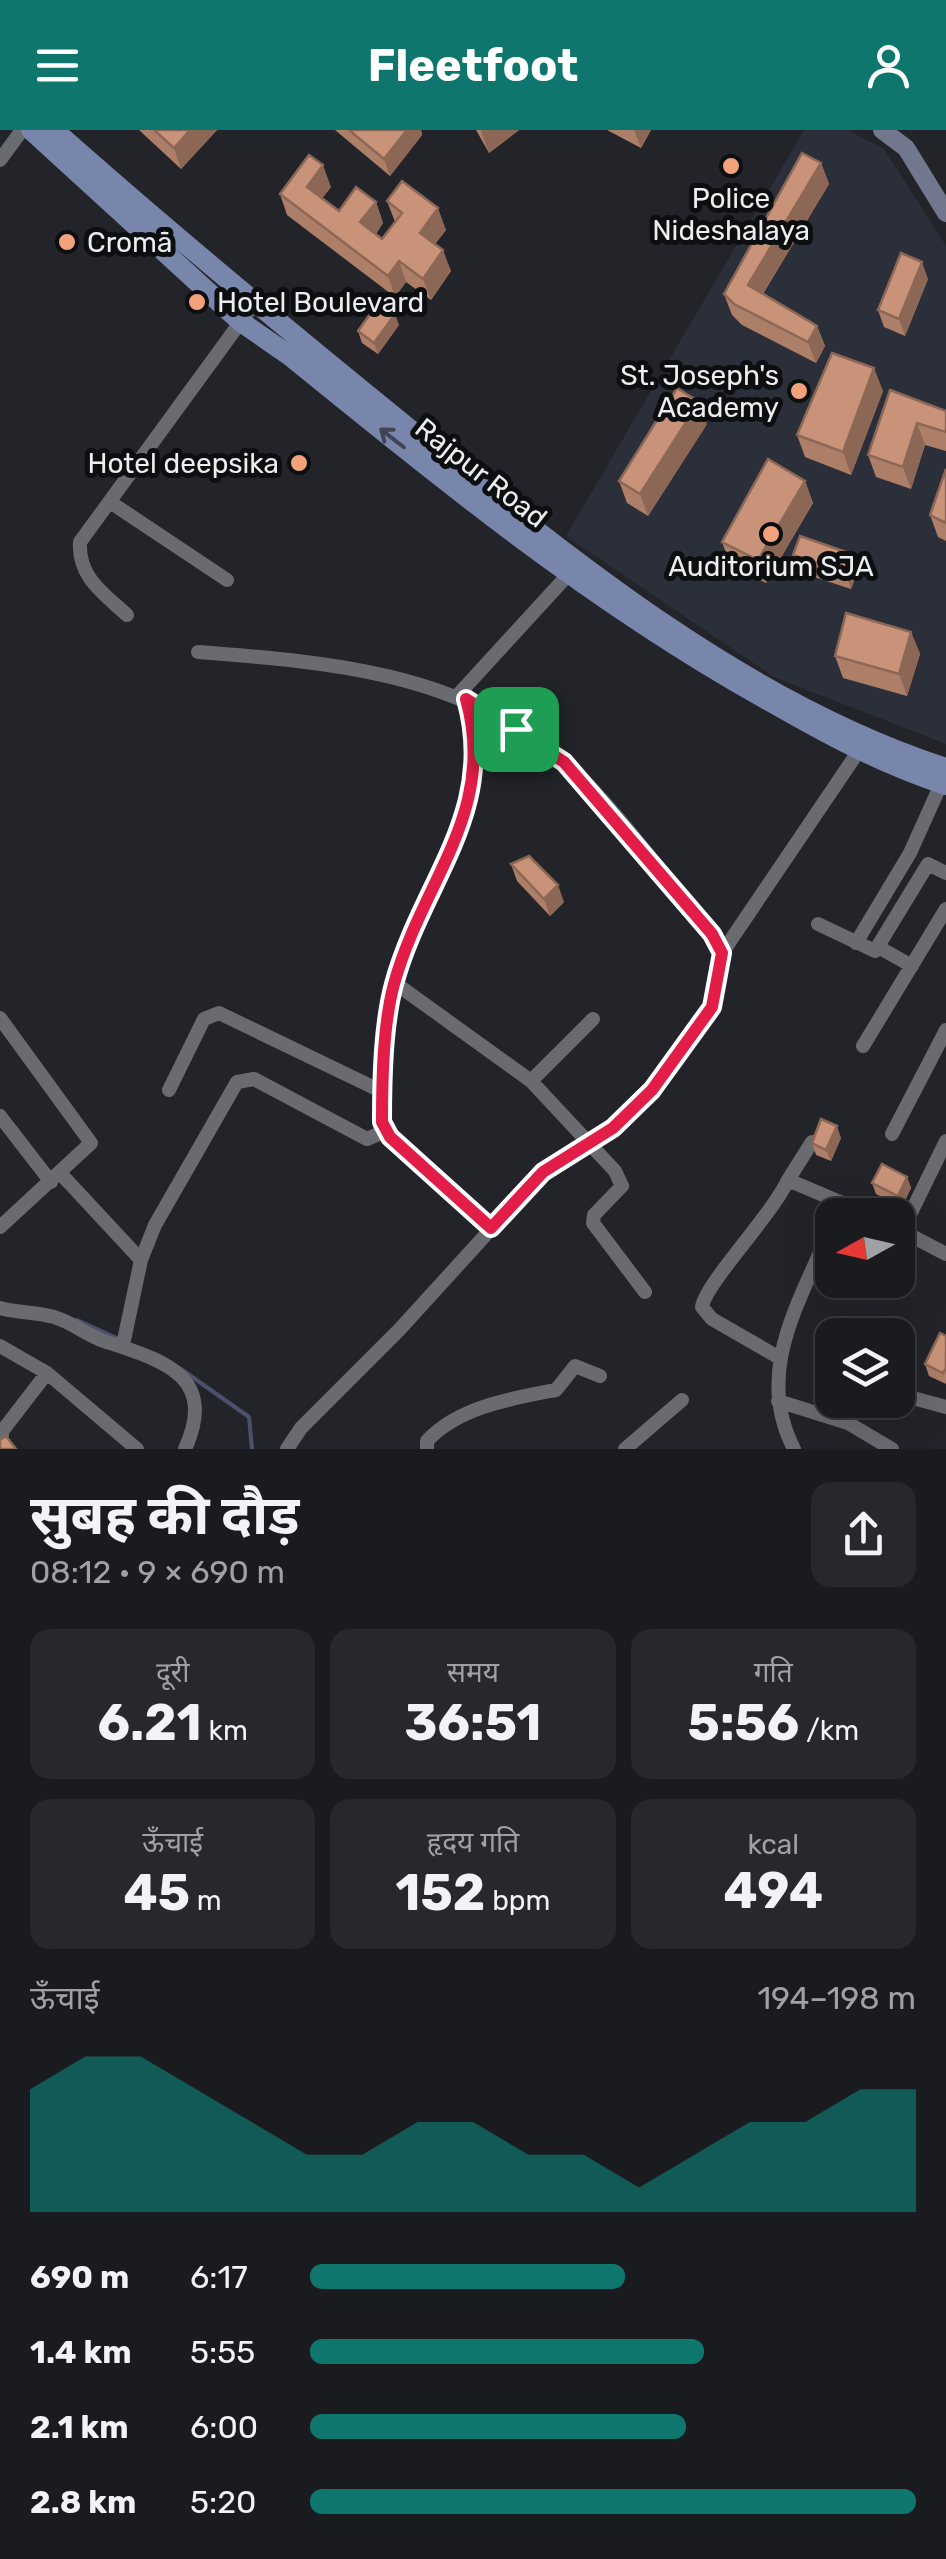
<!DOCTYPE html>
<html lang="hi">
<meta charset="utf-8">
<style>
body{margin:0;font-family:Rubik,"Noto Sans Devanagari",sans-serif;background:#27282c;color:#f1f3f6;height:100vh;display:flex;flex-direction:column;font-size:38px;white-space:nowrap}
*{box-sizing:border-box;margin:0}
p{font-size:32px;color:#9fa1a4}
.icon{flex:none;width:55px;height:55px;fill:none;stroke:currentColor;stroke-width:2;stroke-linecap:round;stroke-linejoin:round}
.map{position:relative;height:1319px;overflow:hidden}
.side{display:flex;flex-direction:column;background:#1a1b1f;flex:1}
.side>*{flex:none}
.needle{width:65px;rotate:262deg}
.buttons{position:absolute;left:815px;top:1068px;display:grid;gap:20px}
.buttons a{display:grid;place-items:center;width:100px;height:100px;border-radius:20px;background:#1a1b1f;box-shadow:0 10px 40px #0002,0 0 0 2px #38393d;font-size:50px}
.pin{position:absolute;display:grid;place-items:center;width:85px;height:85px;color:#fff;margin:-42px;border-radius:20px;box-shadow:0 5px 15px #0006}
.round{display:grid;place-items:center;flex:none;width:105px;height:105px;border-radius:20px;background:#27282c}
.head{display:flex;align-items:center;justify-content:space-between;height:170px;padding:0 30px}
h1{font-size:55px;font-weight:700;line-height:75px}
.stats{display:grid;grid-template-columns:repeat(3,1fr);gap:15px;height:170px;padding:10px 30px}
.stats div{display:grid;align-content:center;border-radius:20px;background:#27282c;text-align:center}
.stats b{font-size:50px;font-weight:700}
.stats small{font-size:28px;font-weight:400}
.stats p{font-size:28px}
.chart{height:280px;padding:20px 30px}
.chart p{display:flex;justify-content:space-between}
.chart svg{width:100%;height:180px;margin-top:10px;fill:#0f766e;opacity:.7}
ul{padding:0 30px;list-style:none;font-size:32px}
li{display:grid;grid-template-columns:160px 120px 1fr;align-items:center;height:75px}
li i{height:25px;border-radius:12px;background:#0f766e}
header{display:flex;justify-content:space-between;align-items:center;height:130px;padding:0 30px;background:#0f766e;color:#fff;font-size:45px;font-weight:700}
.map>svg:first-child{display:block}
.built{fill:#2b2f39}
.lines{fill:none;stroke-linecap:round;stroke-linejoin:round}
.stream{stroke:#4b506b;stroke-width:4}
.street{stroke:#696b71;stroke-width:14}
.secondary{stroke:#71788e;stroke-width:18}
.primary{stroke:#7986ac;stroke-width:20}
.wall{fill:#ad7e68}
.shaded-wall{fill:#8d6755}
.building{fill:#c99379;stroke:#8d6755;stroke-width:2.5}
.oneway{stroke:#3e4456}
.route-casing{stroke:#fff;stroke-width:20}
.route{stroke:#e11d48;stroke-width:12}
.poi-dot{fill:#f1a27b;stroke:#0d0e10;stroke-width:4}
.labels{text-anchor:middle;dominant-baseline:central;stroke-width:10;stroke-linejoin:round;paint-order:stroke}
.poi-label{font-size:28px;fill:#ebedf0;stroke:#0d0e10}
.street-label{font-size:28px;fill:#ebedf0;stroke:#0d0e10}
</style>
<header><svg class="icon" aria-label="menu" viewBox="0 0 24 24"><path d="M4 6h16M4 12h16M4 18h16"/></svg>Fleetfoot<svg class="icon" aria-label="person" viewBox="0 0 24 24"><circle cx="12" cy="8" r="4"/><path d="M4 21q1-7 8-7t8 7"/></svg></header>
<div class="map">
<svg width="946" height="1319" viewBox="0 0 946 1319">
<rect width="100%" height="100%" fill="#232429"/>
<path class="built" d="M804,0H847L884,19L946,116V614L774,547L566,406Z"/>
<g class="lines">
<path class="stream" d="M77,1190L119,1209
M181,1239L249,1287L252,1319"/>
<path class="street" d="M0,30L22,0
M110,372L227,450
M127,485C103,463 78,447 80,412L253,175
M198,522C328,532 459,542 563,631C613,674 668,752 711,804L722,823L712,877L652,961L613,998L543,1042L399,1200L301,1298L287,1319
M457,566L567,446
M466,569C497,682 423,751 394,854C383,895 381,949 383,992L390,1007L491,1097
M818,794L875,821L928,734L946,743
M856,813L910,723L941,654
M880,818L912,836
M722,823L858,622
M395,853L531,951L615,1041L622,1056L594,1085L593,1093L645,1162
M0,888L91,1013L0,1097
M863,916L946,779
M531,951L593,889
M169,960L204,889L219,883L383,962
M0,986L51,1052
M892,1004L946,900
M812,1012L788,1050L842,1073
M61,1044L141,1130
M837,1085L842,1073L867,1085
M898,1099L902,1101L946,1011
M902,1101L946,1124
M0,1178C18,1183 37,1182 54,1187C72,1192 86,1205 104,1211C160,1230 219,1244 185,1319
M123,1215L141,1130L155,1095L237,952L254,949L367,1009L385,1001
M0,1216L47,1243L137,1319
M778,1227L712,1189L702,1177C705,1154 772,1085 788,1050
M830,1241L832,1243
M898,1264L946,1277
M778,1271L848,1293L892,1319
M0,1313L3,1300L47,1243
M427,1319V1311C458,1277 513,1268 556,1260L575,1236L600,1246
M625,1319L682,1270
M794,1319C753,1240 802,1169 832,1095"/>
<path class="secondary" d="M882,0L906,18L946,83"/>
<path class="primary" d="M31,0L241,192L290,226C441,349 591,471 762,567C823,602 879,633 946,655
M54,0C171,104 291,203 412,301C574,432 746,573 946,638"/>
</g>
<path class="wall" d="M139,0H217L181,39Z
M335,0H421L422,5L390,46Z
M476,0H519L489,23Z
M607,0H651L641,18Z
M821,33L829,54L763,164L817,196L825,216L816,233L742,195L732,185L724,164Z
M331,57L322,68L339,81L376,72L383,93L376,104L382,109L395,92L387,71L446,100L435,114L451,141L431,170L406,152L395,167L287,85L280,64Z
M928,149L905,206L884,197L878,180Z
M399,195L378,224L362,213L358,201Z
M890,260L946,281V321L925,315L911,359L876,347L868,325Z
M883,261L851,345L805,327L797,305Z
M707,294L648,386L627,373L619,351Z
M946,339V411L938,407L930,385Z
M805,351L813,373L766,453L730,434L722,412Z
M852,424L858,441L851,459L799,442L793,425Z
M911,502L920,524L907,566L843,548L835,526Z
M511,734L564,772L550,786L517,751Z
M841,1008L831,1031L816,1025L812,1013Z
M907,1047L911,1058L902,1077L876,1064L872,1053Z
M946,1206V1254L929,1246L925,1234Z"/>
<path class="shaded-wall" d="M190,0H217L181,39L174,18Z
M407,0H421L422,5L390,46L384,29Z
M482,0H519L489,23L481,1Z
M634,0H651L641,18Z
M821,33L829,54L755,176L748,155Z
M323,35L331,57L315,78L307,57Z
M376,72L383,93L368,114L360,92Z
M438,78L446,100L427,124L420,103Z
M443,120L451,141L431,170L423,149Z
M399,131L406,152L395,167L388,146Z
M922,132L928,149L905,206L899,189Z
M395,184L399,195L378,224L374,213Z
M817,196L825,216L816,233L808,212Z
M874,238L883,261L851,345L843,322Z
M699,272L707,294L648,386L640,364Z
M917,293L925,315L911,359L903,337Z
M805,351L813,373L766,453L758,430Z
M852,424L858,441L851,459L845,442Z
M911,502L920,524L907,566L899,544Z
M558,755L564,772L550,786L544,769Z
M837,996L841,1008L831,1031L826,1020Z
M907,1047L911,1058L902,1077L898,1066Z"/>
<path class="building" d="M154,0H190L174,18Z
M349,0H407L384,29Z
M802,23L821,33L748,155L817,196L808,212L734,174L724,164Z
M309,25L323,35L307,57L339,81L356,57L376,72L360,92L382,109L402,83L387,71L402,51L438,78L420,103L443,120L423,149L399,131L388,146L280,64Z
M901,123L922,132L899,189L878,180Z
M378,173L395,184L374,213L358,201Z
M832,223L874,238L843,322L797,305Z
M677,258L699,272L640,364L619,351Z
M890,260L946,281V302L917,293L903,337L868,325Z
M768,329L805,351L758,430L722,412Z
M946,339V393L930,385Z
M800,406L852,424L845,442L793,425Z
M846,483L911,502L899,544L835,526Z
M529,726L558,755L544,769L511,734Z
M821,989L837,996L826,1020L812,1013Z
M882,1034L907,1047L898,1066L872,1053Z
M874,1197L887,1205H869Z
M940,1203L946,1206V1238L943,1243L925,1234Z
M6,1306L16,1319H0V1310Z"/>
<defs><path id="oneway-shaft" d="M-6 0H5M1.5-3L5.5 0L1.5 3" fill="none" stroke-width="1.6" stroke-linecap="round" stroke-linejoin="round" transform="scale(2.5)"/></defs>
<use class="oneway" href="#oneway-shaft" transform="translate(392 308) rotate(-142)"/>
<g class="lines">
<defs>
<path id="route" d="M466,569L564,632L712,804L722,823L712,877L652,960L613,998L543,1042L491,1098L390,1007L382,992C382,949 383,895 394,854C422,751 498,682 466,569Z"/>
</defs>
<use href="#route" class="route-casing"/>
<use href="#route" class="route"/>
</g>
<g class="poi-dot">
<circle cx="731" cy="36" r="10"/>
<circle cx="67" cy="112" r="10"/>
<circle cx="197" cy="172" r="10"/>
<circle cx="799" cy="261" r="10"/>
<circle cx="299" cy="333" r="10"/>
<circle cx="771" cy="404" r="10"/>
</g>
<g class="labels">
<g class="poi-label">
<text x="731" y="68">Police<tspan x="731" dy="32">Nideshalaya</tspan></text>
<text x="87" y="112" text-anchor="start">Cromā</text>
<text x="217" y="172" text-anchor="start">Hotel Boulevard</text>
<text x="779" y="245" text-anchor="end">St. Joseph's<tspan x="779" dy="32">Academy</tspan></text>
<text x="279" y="333" text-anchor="end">Hotel deepsika</text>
<text x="771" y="436">Auditorium SJA</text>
</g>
<g class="street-label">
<text transform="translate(481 343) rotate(38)">Rajpur Road</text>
</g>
</g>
</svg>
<div class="buttons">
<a><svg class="needle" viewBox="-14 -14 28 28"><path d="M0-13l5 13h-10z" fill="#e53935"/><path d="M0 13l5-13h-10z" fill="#9fa1a4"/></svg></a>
<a><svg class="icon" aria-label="layers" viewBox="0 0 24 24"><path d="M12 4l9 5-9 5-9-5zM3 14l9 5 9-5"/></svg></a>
</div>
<div class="pin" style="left:516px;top:599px;background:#1e9e55"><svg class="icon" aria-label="arrive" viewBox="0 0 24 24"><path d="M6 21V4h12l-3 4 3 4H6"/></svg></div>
</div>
<section class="side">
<div class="head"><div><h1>सुबह की दौड़</h1><p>08:12 · 9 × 690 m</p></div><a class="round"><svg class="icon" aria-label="share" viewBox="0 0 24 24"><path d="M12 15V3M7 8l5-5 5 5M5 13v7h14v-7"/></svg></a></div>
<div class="stats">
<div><p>दूरी</p><b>6.21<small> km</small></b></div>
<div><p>समय</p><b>36:51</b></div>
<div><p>गति</p><b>5:56<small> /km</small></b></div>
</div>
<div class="stats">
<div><p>ऊँचाई</p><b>45<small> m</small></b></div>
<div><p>हृदय गति</p><b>152<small> bpm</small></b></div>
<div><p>kcal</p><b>494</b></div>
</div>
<div class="chart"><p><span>ऊँचाई</span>194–198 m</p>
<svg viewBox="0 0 160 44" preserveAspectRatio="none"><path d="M0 44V14L10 6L20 6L30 14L40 22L50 30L60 30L70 22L80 22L90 30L100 30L110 38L120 30L130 22L140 22L150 14L160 14V44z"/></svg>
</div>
<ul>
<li><b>690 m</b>6:17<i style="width:52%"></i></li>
<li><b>1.4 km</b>5:55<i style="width:65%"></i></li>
<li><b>2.1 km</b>6:00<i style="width:62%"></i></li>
<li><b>2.8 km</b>5:20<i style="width:100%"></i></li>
</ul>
</section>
